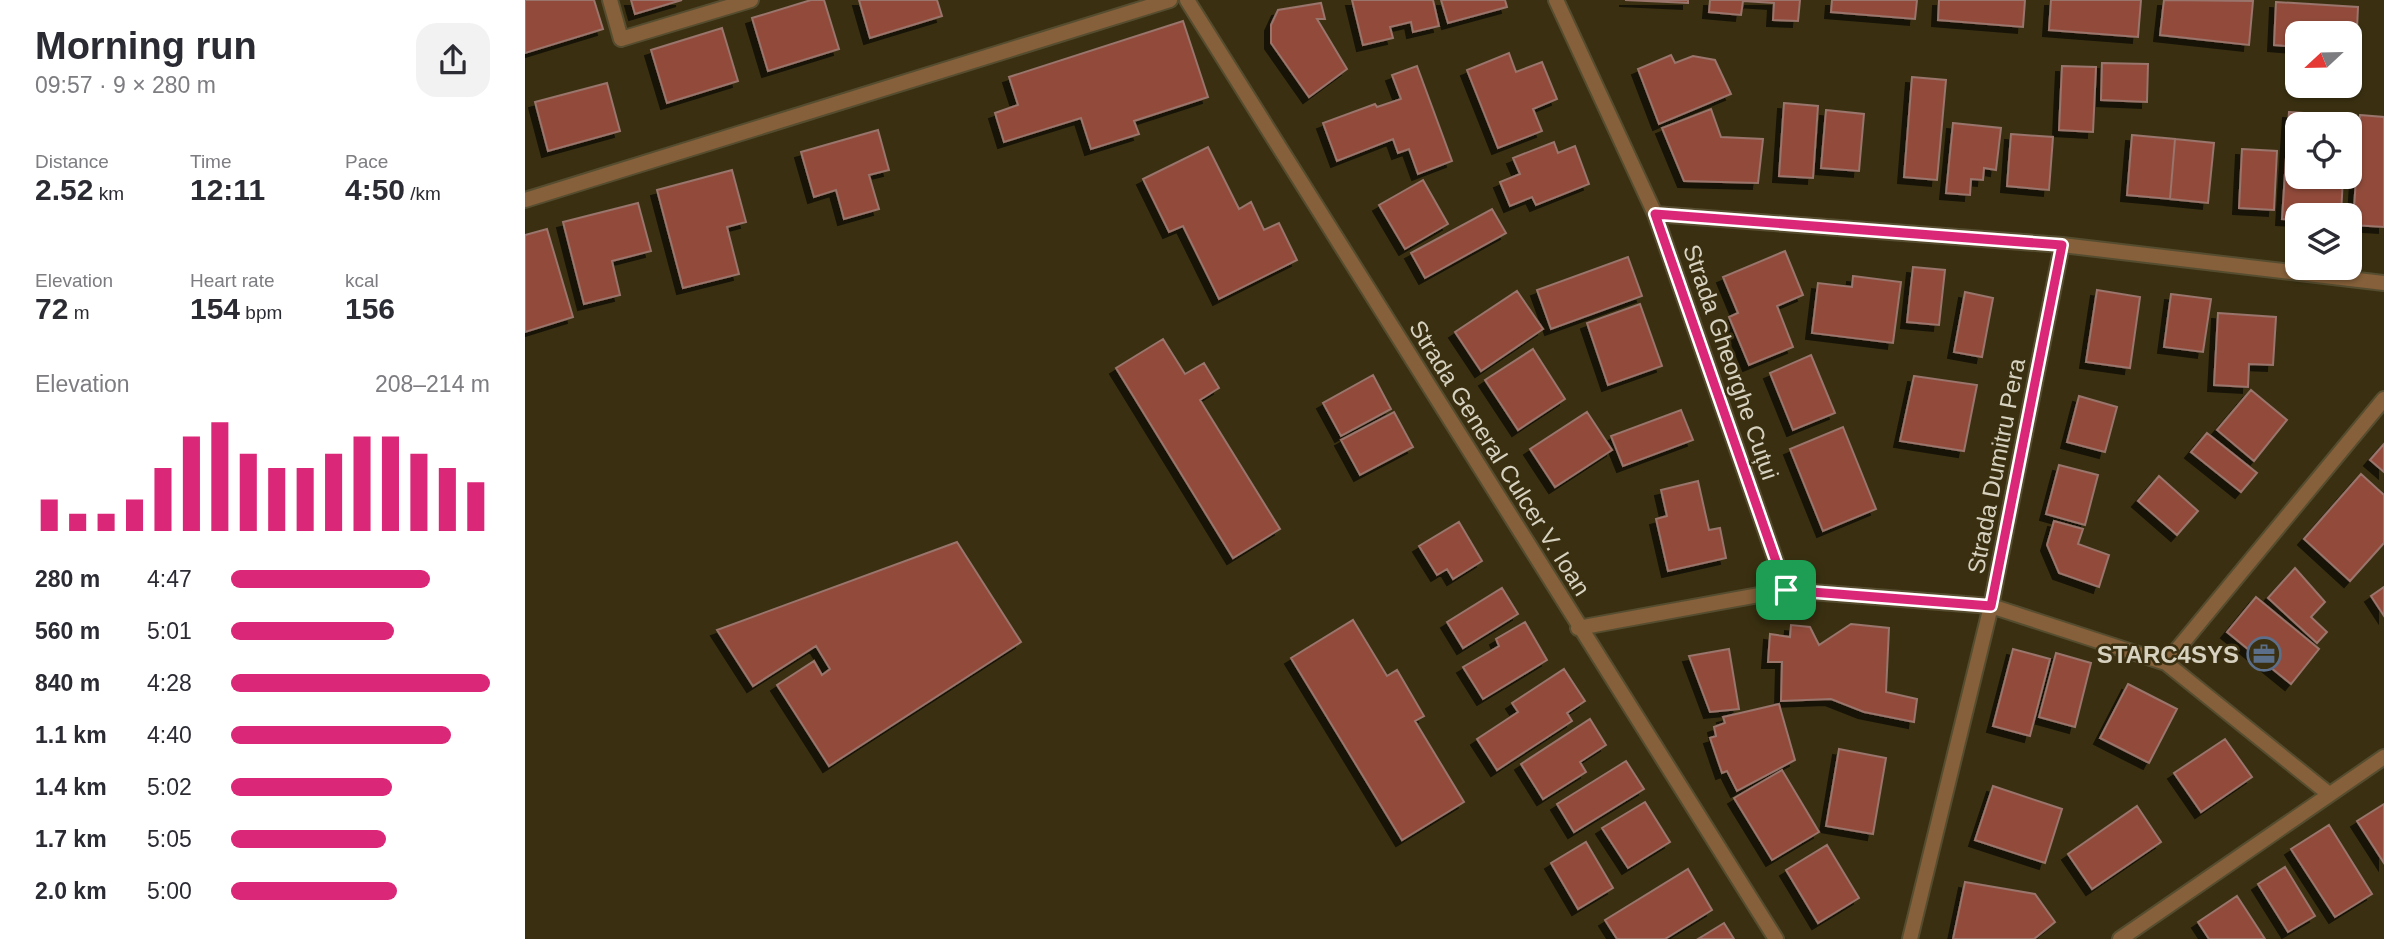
<!DOCTYPE html>
<meta charset="utf-8">
<style>
body{margin:0;font-family:Arial,sans-serif;background:#f2f2f3;color:#2b2b33;height:100vh;display:flex;flex-direction:column;font-size:26px;white-space:nowrap}
*{box-sizing:border-box;margin:0}
p{font-size:23px;color:#7c7c81}
.icon{flex:none;width:38px;height:38px;fill:none;stroke:currentColor;stroke-width:2;stroke-linecap:round;stroke-linejoin:round}
.map{position:relative;flex:1;overflow:hidden}
.sheet{display:flex;flex-direction:column;background:#fff;width:525px}
.sheet>*{flex:none}
.needle{width:46px;rotate:248deg}
.controls{position:absolute;left:1760px;top:21px;display:grid;gap:14px}
.controls a{display:grid;place-items:center;width:77px;height:77px;border-radius:14px;background:#fff;box-shadow:0 2px 5px #0004;font-size:35px}
.pin{position:absolute;display:grid;place-items:center;width:60px;height:60px;color:#fff;margin:-30px;border-radius:14px;box-shadow:0 4px 10px #0006}
.round{display:grid;place-items:center;flex:none;width:74px;height:74px;border-radius:21px;background:#f2f2f3}
.summary{display:flex;align-items:center;justify-content:space-between;height:119px;padding:0 35px}
h1{font-size:38px;font-weight:600;line-height:52px}
.figures{display:grid;grid-template-columns:repeat(3,1fr);gap:10px;height:119px;padding:7px 35px}
.figures div{display:grid;align-content:center}
.figures b{font-size:30px;font-weight:600}
.figures small{font-size:19px;font-weight:400}
.figures p{font-size:19px}
.chart{height:196px;padding:14px 35px}
.chart p{display:flex;justify-content:space-between}
.chart svg{width:100%;height:126px;margin-top:7px;stroke:#db2777;stroke-width:6}
ul{padding:0 35px;list-style:none;font-size:23px}
li{display:grid;grid-template-columns:112px 84px 1fr;align-items:center;height:52px}
li i{height:18px;border-radius:9px;background:#db2777}
main{display:flex;flex:1;min-height:0}
.map>svg:first-child{display:block}
.building{fill:#924b3b;stroke:#99746c;stroke-width:2;filter:url(#shadow)}
.lines{fill:none;stroke-linecap:round;stroke-linejoin:round}
.service-casing{stroke:#564d30;stroke-width:18}
.minor-casing{stroke:#564d30;stroke-width:18}
.service{stroke:#85603a;stroke-width:14}
.minor{stroke:#85603a;stroke-width:14}
.route-casing{stroke:#fff;stroke-width:14}
.route{stroke:#db2777;stroke-width:9}
.labels{text-anchor:middle;dominant-baseline:central;stroke-width:5;stroke-linejoin:round;paint-order:stroke}
.street-label{font-size:24px;fill:#d7d1c0;stroke:#3a3011}
.poi-label{font-size:24px;font-weight:bold;fill:#d7d1c0;stroke:#3a3011;text-anchor:end}
</style>
<main>
<section class="sheet">
<div class="summary"><div><h1>Morning run</h1><p>09:57 · 9 × 280 m</p></div><a class="round"><svg class="icon" aria-label="share" viewBox="0 0 24 24"><path d="M12 15V3M7 8l5-5 5 5M5 13v7h14v-7"/></svg></a></div>
<div class="figures">
<div><p>Distance</p><b>2.52<small> km</small></b></div>
<div><p>Time</p><b>12:11</b></div>
<div><p>Pace</p><b>4:50<small> /km</small></b></div>
</div>
<div class="figures">
<div><p>Elevation</p><b>72<small> m</small></b></div>
<div><p>Heart rate</p><b>154<small> bpm</small></b></div>
<div><p>kcal</p><b>156</b></div>
</div>
<div class="chart"><p><span>Elevation</span>208–214 m</p>
<svg viewBox="0 0 160 44" preserveAspectRatio="none"><path d="M5 44V33M15 44V38M25 44V38M35 44V33M45 44V22M55 44V11M65 44V6M75 44V17M85 44V22M95 44V22M105 44V17M115 44V11M125 44V11M135 44V17M145 44V22M155 44V27"/></svg>
</div>
<ul>
<li><b>280 m</b>4:47<i style="width:77%"></i></li>
<li><b>560 m</b>5:01<i style="width:63%"></i></li>
<li><b>840 m</b>4:28<i style="width:100%"></i></li>
<li><b>1.1 km</b>4:40<i style="width:85%"></i></li>
<li><b>1.4 km</b>5:02<i style="width:62%"></i></li>
<li><b>1.7 km</b>5:05<i style="width:60%"></i></li>
<li><b>2.0 km</b>5:00<i style="width:64%"></i></li>
</ul>
</section>
<div class="map">
<svg width="1859" height="939" viewBox="0 0 1859 939">
<defs>
<filter id="shadow"><feDropShadow dx="-6" dy="6" stdDeviation="0" flood-color="#0009"/></filter>
</defs>
<rect width="100%" height="100%" fill="#3a3011"/>
<path class="building" d="M0,0H69L78,29L0,53Z
M106,0H157L110,14Z
M286,0H299L314,49L243,71L227,18Z
M334,0H412L417,16L345,38Z
M827,0H908L914,26L888,32L886,22L865,27L868,38L838,45Z
M916,0H980L982,7L923,23Z
M1100,0H1163V3Z
M1185,0H1275L1273,21L1248,20L1249,3L1218,1L1216,15L1184,12Z
M1307,0H1392L1390,19L1306,12Z
M1414,0H1500L1498,27L1413,20Z
M1526,0H1616L1613,37L1524,30Z
M1639,0L1728,1L1724,45L1635,35Z
M1751,2L1833,7L1831,51L1825,50V33H1773V47L1749,45Z
M796,3L800,19H792L822,69L784,97L746,43V25L753,10Z
M658,21L683,97L609,121L614,134L566,149L556,118L479,142L470,113L493,105L484,77Z
M197,28L213,81L142,103L126,50Z
M984,53L991,72L1017,62L1032,99L1008,109L1017,131L973,148L942,70Z
M1146,55L1150,63L1168,56L1190,60L1206,94L1134,124L1113,69Z
M1577,63L1623,64L1622,102L1576,100Z
M892,66L927,161L893,174L884,149L873,153L868,139L812,161L798,123L850,104L852,107L876,99L867,75Z
M1537,66L1571,67L1568,132L1534,130Z
M1387,77L1421,80L1412,180L1379,177Z
M82,83L95,131L23,151L10,102Z
M1259,103L1293,106L1288,178L1254,176Z
M1186,109L1196,137L1238,139L1233,183L1159,181L1137,128Z
M1301,110L1339,114L1334,171L1296,168Z
M1764,112L1823,116L1822,124H1773V177H1818L1816,215H1773V220L1757,219Z
M1835,115L1859,117V227L1828,225Z
M1428,123L1476,128L1471,170L1459,168L1458,180L1446,179L1445,195L1421,193Z
M353,130L364,170L344,175L354,209L319,219L311,190L289,197L276,152Z
M1486,134L1528,137L1524,190L1482,186Z
M1607,135L1650,139L1645,199L1602,195Z
M1650,139L1689,143L1683,203L1645,199Z
M1029,142L1033,153L1050,146L1064,184L1011,205L1007,197L985,206L975,182L995,174L988,158Z
M683,147L714,209L726,202L739,230L754,223L772,260L694,299L658,226L644,232L618,179Z
M1717,149L1752,151L1749,210L1714,208Z
M207,170L221,222L202,227L214,274L158,288L132,190Z
M898,180L923,224L880,249L854,205Z
M113,203L126,251L87,261L95,295L59,304L38,222Z
M967,209L981,233L900,278L886,253Z
M22,229L48,317L0,332V235Z
M1260,251L1278,295L1252,306L1268,347L1224,365L1204,317L1213,313L1198,277Z
M1103,257L1117,296L1026,329L1012,290Z
M1388,267L1420,270L1414,325L1382,322Z
M1328,276L1376,282L1368,343L1287,333L1293,283L1327,287Z
M1572,290L1615,297L1605,368L1561,362Z
M992,291L1018,329L956,371L930,332Z
M1440,292L1468,298L1457,357L1429,352Z
M1646,294L1686,299L1678,352L1639,347Z
M1115,304L1137,366L1083,385L1062,323Z
M1693,313L1751,317L1748,365L1724,364L1723,387L1689,385Z
M638,339L660,374L679,363L694,388L675,400L755,529L708,558L591,368Z
M1008,349L1040,399L993,430L960,380Z
M1286,355L1310,413L1268,430L1245,373Z
M848,375L866,409L816,436L798,403Z
M1389,376L1452,385L1439,451L1375,441Z
M1726,390L1762,420L1729,461L1692,430Z
M1554,396L1592,407L1580,452L1542,442Z
M1156,410L1168,440L1098,466L1086,436Z
M869,412L888,447L835,475L816,440Z
M1062,412L1087,450L1030,487L1005,449Z
M1318,427L1351,509L1298,531L1265,449Z
M1682,433L1732,473L1716,492L1666,452Z
M1859,444V472L1845,460Z
M1534,465L1573,475L1560,525L1521,514Z
M1836,474L1859,495V543L1825,581L1779,539Z
M1634,476L1673,511L1652,535L1613,501Z
M1173,481L1184,530L1195,528L1201,558L1143,571L1131,519L1142,516L1136,490Z
M1529,521L1558,529L1553,544L1584,555L1574,587L1534,573L1522,545Z
M934,522L957,561L928,579L922,569L912,575L894,546Z
M432,542L496,642L304,766L252,685L289,661L297,675L305,669L291,646L228,686L192,630Z
M1770,568L1800,602L1786,617L1802,632L1792,643L1743,598Z
M1859,587V616L1846,596Z
M977,588L993,614L938,648L922,622Z
M1731,597L1794,649L1766,684L1702,632Z
M828,620L862,676L872,670L899,716L890,721L939,802L877,840L766,658Z
M1000,622L1022,660L958,699L938,667L974,646L971,639Z
M1326,624L1364,628L1361,692L1392,699L1389,722L1339,712L1306,699L1256,701L1257,662H1243L1245,634L1265,637L1266,625L1285,627L1294,645Z
M1204,649L1214,709L1185,712L1164,656Z
M1488,649L1525,659L1505,736L1468,726Z
M1531,653L1566,663L1550,727L1514,717Z
M1039,669L1060,701L1042,713L1047,721L972,770L952,739L993,712L987,703Z
M1603,684L1652,709L1624,763L1575,738Z
M1254,704L1270,760L1212,791L1202,771L1197,773L1185,738L1191,736L1189,727L1200,723L1198,717Z
M1065,719L1081,745L1055,762L1061,772L1018,799L996,764Z
M1700,739L1727,777L1676,812L1649,773Z
M1314,749L1361,758L1348,834L1301,826Z
M1101,761L1119,789L1049,832L1032,804Z
M1257,770L1294,832L1247,860L1209,798Z
M1468,786L1537,809L1520,863L1450,840Z
M1120,802L1145,842L1103,868L1077,828Z
M1859,804V863L1832,821Z
M1612,806L1636,842L1567,889L1543,854Z
M1804,825L1847,894L1810,917L1766,849Z
M1061,842L1088,888L1053,909L1026,863Z
M1302,845L1334,898L1293,923L1261,870Z
M1760,867L1790,916L1763,932L1733,884Z
M1163,869L1187,910L1140,939H1092L1080,920Z
M1440,882L1510,894L1530,922L1509,939H1428Z
M1712,896L1740,939H1684L1673,922Z
M1199,923L1209,939H1173Z"/>
<g class="lines">
<defs>
<path id="service" d="M85,0L96,39L226,0"/>
<path id="minor" d="M662,0L1251,939
M1031,0L1130,214L1261,590
M0,200L645,0
M1130,214L1537,245L1859,283
M1053,628L1261,590L1466,606L1641,663L1804,794
M1641,663L1859,399
M1385,939L1466,606L1537,245
M1595,939L1859,757"/>
</defs>
<use href="#service" class="service-casing"/>
<use href="#minor" class="minor-casing"/>
<use href="#service" class="service"/>
<use href="#minor" class="minor"/>
</g>
<g class="lines">
<defs>
<path id="route" d="M1130,214L1537,245L1466,606L1261,590Z"/>
</defs>
<use href="#route" class="route-casing"/>
<use href="#route" class="route"/>
</g>
<defs>
<symbol id="office-ring" viewBox="-11 -11 22 22"><circle r="9.5" fill="#3a3011" stroke="#5c6f8a" stroke-width="1.5"/><path d="M-6-3h4V-5.5h4V-3h4V5H-6ZM-1-4.5V-3h2v-1.5ZM-6 0V1H6V0Z" fill="#5c6f8a"/></symbol>
</defs>
<g fill-rule="evenodd">
<use href="#office-ring" x="1720" y="635" width="38" height="38"/>
</g>
<g class="labels">
<g class="street-label">
<text transform="translate(1206 362) rotate(71)">Strada Gheorghe Cuțui</text>
<text transform="translate(975 458) rotate(58)">Strada General Culcer V. Ioan</text>
<text transform="translate(1471 466) rotate(-79)">Strada Dumitru Pera</text>
</g>
<g class="poi-label">
<text x="1714" y="654">STARC4SYS</text>
</g>
</g>
</svg>
<div class="controls">
<a><svg class="needle" viewBox="-14 -14 28 28"><path d="M0-13l5 13h-10z" fill="#e53935"/><path d="M0 13l5-13h-10z" fill="#7c7c81"/></svg></a>
<a><svg class="icon" aria-label="locate" viewBox="0 0 24 24"><circle cx="12" cy="12" r="6"/><path d="M12 2v4M12 18v4M2 12h4M18 12h4"/></svg></a>
<a><svg class="icon" aria-label="layers" viewBox="0 0 24 24"><path d="M12 4l9 5-9 5-9-5zM3 14l9 5 9-5"/></svg></a>
</div>
<div class="pin" style="left:1261px;top:590px;background:#1e9e55"><svg class="icon" aria-label="arrive" viewBox="0 0 24 24"><path d="M6 21V4h12l-3 4 3 4H6"/></svg></div>
</div>
</main>
